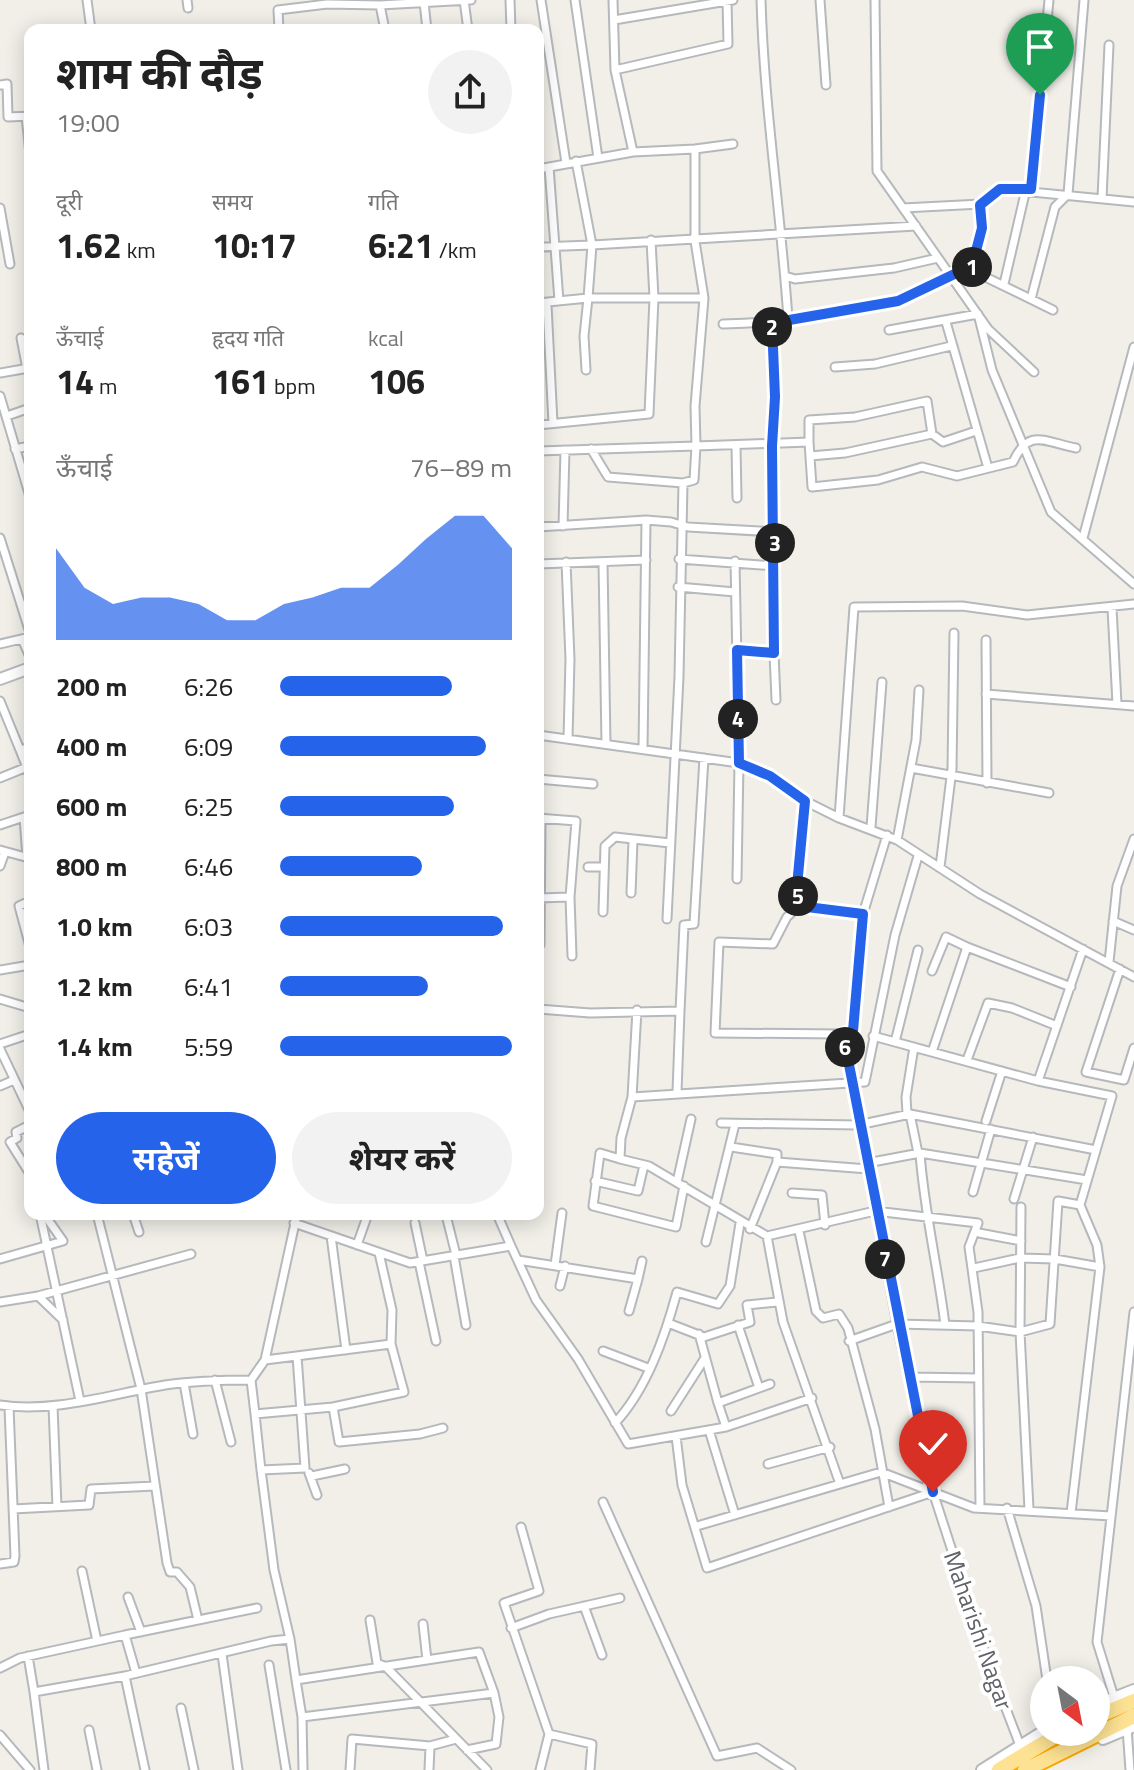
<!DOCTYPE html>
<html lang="hi">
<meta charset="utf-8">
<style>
body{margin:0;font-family:"Titillium Web","Noto Sans Devanagari",sans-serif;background:#f2f2f2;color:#222;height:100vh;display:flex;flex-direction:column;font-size:30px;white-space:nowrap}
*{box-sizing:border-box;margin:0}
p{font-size:26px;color:#767676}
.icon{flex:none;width:44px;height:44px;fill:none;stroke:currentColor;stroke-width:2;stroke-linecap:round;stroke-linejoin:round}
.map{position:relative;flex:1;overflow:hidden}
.panel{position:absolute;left:24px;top:24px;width:520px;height:1196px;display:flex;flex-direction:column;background:#fff;border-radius:16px;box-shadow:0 4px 20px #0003}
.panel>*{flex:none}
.needle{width:52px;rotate:148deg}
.tools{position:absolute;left:1030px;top:1666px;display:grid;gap:16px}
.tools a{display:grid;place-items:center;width:80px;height:80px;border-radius:50%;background:#fff;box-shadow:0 4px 20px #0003;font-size:40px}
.pin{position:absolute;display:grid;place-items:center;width:68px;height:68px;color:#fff;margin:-82px -34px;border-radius:50% 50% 50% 0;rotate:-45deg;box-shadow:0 0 8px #0007}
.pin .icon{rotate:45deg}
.km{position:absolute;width:40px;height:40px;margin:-20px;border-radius:50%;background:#222;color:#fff;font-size:22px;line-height:40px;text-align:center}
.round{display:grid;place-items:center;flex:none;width:84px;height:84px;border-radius:42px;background:#f2f2f2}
.headline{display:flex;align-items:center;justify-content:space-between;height:136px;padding:0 32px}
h1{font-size:44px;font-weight:700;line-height:60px}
.metrics{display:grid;grid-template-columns:repeat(3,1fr);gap:12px;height:136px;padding:8px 32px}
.metrics div{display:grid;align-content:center}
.metrics b{font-size:34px;font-weight:700}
.metrics small{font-size:22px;font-weight:400}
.metrics p{font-size:22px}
.chart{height:224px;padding:16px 32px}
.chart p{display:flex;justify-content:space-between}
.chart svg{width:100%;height:144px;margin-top:8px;fill:#2563eb;opacity:.7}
.action{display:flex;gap:16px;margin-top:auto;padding:16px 32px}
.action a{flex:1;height:92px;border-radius:48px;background:#2563eb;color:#fff;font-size:32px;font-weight:700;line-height:92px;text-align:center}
.action a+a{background:#f2f2f2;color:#222}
ul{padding:0 32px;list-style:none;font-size:26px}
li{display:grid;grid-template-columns:128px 96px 1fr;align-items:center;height:60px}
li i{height:20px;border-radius:10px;background:#2563eb}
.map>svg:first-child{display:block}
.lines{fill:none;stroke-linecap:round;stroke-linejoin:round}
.street-casing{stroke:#b5b8bc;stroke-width:11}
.secondary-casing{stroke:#b6babf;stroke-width:14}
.highway-casing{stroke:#f9ab00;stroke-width:18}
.street{stroke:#fff;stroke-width:7}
.secondary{stroke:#fff;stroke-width:10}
.highway{stroke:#fde293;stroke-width:14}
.route-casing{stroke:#fff;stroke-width:16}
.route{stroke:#2563eb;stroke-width:10}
.labels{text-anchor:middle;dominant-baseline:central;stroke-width:8;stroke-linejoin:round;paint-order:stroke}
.street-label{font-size:24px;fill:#5f6368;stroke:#fff}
</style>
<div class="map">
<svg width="1134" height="1770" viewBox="0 0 1134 1770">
<rect width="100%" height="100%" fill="#f1efe8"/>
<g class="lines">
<defs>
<path id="street" d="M87,0L91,30
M187,0L188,8
M464,0L468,30
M510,0L511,30
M541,0L566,163
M575,0L598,158
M613,0L615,70L633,152L695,149V241L704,298L695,406L696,446L809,442L812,487L878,480L922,467L957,476L1013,462C1029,427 1044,442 1076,448
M761,0C764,107 781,212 788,319
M820,0L826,85
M875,0L877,171L988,329L1034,372
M424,2L427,30
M614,20L733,0
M279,30L278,10L327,4L380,5
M385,30L380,5L471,0
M615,70L728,44L727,0
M0,85L7,84L8,117L30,116
M26,116L30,155
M695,149L733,144
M576,161L592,245L916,226
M549,167L559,301
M538,169L633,152
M1031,189L1049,0
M1102,198L1109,45
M981,204L982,228L971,270L1053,310
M0,208L10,264
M903,208L981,204L1000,189L1134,202
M538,247L592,245L588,298H704
M785,276L795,279L894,268L938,258
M1004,284L1026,189
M1031,299L1055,207L1068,194L1084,0
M538,303L588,298L584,336L586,370
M547,305L553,423
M946,322L988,468
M772,323L775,397L772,446L774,653
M723,324C801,322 898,310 965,269L971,270
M889,330L978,314L992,370L1051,512L1134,584
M21,338L27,369
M835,367L875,364L951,346
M0,373L29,368
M0,396L30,497
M7,416L30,408
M538,425L649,414L654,298L651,240
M809,442V420L855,417L927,401L932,434L943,442L976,431
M736,446L737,498
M15,449L30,446
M538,451L696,446L694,480L683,483L608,477L591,449
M810,456L845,453L932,434
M563,526L565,450
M538,527L646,520L671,522L688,527L775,532
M0,538L30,633
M1083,538L1134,347
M679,559L775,566
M735,561L739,763L737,879
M566,562L570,659L568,739
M603,562L606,744
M538,564L646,560
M678,587L735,592
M1112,608L1117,704
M22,639L30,657
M986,640L987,783
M0,644L30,637
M737,650L774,653L776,700
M986,694L1134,706
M0,701L20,750
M538,735L739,763L770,776L805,801L839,818L897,840L980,894L1134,977
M30,747L20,750L30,775
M643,749L646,520
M911,768L1049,793
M0,778L27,767
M538,779L593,784
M805,801L797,886L799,906L863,914
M24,817L27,858
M538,818L576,821L570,897L572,956
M839,818L854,607L962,606L1027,615L1134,604
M0,825L30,815
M871,827L882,682
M897,840L916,740L919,690
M0,850L29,858
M0,866L5,852
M588,867H603
M940,867L952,769L954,633
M631,893L633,841
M538,898L570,897
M30,901L19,906L30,947
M799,906L787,917L773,944L719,942L715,1033L843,1034L853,1031L863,914L887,835
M603,912L605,846L615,837L670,843
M667,919L679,677L683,483
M1113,921L1134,930
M540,945L541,818
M1109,962L1117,886L1134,839
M1120,969L1086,1072L1124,1080L1134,1048
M0,970L30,965
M932,971L946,937L967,947
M0,999L30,1008
M538,1009L590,1013L680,1011L677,1092
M637,1010L632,1097L621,1138L620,1159L649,1166L767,1236L875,1211L978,1223L969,1247L978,1312L980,1508
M680,1011L684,925L694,924L704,758
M843,1034L897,1324L933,1492L988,1662L1021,1748
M873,1036L1038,1081L1112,1096L1080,1205L1097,1245L1100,1267L1071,1513
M895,1042L918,950
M0,1044L30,1034
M0,1049L30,1112
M932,1052L967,947L1071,987
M967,1060L988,1003L1012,1008L1057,1026
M1038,1081L1083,949
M0,1086L14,1080
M632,1097L865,1082L895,935L918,856
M907,1113L906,1097L914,1047
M910,1114L918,1153
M986,1121L1002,1071
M721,1123L858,1125L910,1114L1096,1150
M30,1125L16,1132L17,1138L10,1142L30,1174
M731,1147L777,1154V1162
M920,1153C924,1211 938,1267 945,1325
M620,1159L600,1153L593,1206L676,1227L684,1186
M867,1163L920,1153L1087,1180
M595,1181L638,1191L644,1165
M677,1182L691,1119
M973,1192L991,1129
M792,1193L822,1195L825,1225
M1014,1199L1033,1137
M1021,1207L1020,1332L1050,1324L1058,1201L1080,1205
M40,1214L80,1401
M97,1214L141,1389L167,1563L170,1572H177L190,1587L198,1620
M133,1214L139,1232
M497,1214L511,1246
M446,1215L456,1255
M294,1223L410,1263L511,1246L536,1300L578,1359L628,1444L726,1427L718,1403L770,1384
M415,1223L423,1261
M750,1229L777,1162L868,1169
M799,1231L816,1311L823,1318L839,1314L848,1328L875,1429L889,1507
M979,1233L1021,1241
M331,1236L346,1350
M767,1236L783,1322L840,1484
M706,1242L735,1124
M357,1245L368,1214
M454,1256L466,1325
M0,1259L63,1241L44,1214
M518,1260L638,1279L642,1261
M419,1262L436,1341
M555,1265L562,1213
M974,1268L1020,1258L1055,1259L1100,1267
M560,1286L565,1266
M38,1296L191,1254
M0,1302L38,1296L63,1320
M629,1311L638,1279
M668,1323L704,1337L750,1322L747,1305L777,1302
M738,1325L759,1388
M699,1334L718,1403
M849,1341L897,1324L978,1326L1020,1332L1029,1509
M603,1351L648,1368
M265,1360L297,1214
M909,1377L978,1378
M215,1380L231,1442
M251,1380L255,1414L333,1407L404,1392L391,1344
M184,1383L193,1434
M0,1405C55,1413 111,1394 165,1385C194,1381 223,1380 251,1380L265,1360L391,1344L392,1310L379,1253
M53,1406L57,1507
M333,1407L339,1442L420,1434L443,1428
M671,1411L705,1358
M255,1414L261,1470
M615,1423C647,1389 665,1336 677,1292L718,1304L730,1286L740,1223
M726,1427L812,1398
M709,1430L735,1515
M676,1436L682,1485L707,1568L933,1492
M768,1464L830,1447
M309,1473L317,1495
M312,1476L345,1469
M603,1502L717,1756L757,1748L791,1770
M1007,1508L1036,1606L1047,1680
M13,1509L89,1505L91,1489L155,1486
M697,1526L881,1472L974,1508L1111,1516
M521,1527L539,1591L504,1603L549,1734L540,1770
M0,1564L14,1562L15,1556L9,1407
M82,1571L97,1641
M128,1597L141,1632
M584,1606L602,1655
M370,1620L377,1663L386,1667L487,1770
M423,1624L427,1660
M511,1628L549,1614L620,1598
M125,1635L257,1608
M290,1639L274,1570L261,1470L305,1468L297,1356
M222,1654L238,1770
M28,1656L34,1692L125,1676
M269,1665L286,1770
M0,1668L20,1658L125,1635L136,1673
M34,1692L44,1770
M1114,1697L1097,1642L1134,1312
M181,1708L194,1770
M302,1717L303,1770
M1127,1728L1130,1770
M89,1730L97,1770
M549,1734L592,1744L590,1770
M0,1735L30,1770
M467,1750L496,1744L499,1717L494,1693
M145,1770L125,1676L271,1641L290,1639L296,1680L479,1652L494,1693L302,1717L296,1680
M350,1770L352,1739L430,1746L456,1739
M429,1770L430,1746"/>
<path id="secondary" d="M0,679L30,668
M1096,1705L1134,1690
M1103,1739L1134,1726
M982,1770L1044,1731"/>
<path id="highway" d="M1096,1717L1134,1701
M999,1770L1062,1732
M1025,1770L1134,1716"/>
</defs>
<use href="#street" class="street-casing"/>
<use href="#secondary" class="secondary-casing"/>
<use href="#highway" class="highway-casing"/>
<use href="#street" class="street"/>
<use href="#secondary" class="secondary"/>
<use href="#highway" class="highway"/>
</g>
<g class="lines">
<defs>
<path id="route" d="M933,1492L843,1034L853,1031L863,914L799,906L797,886L805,801L770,776L739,763L737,650L774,653L772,446L775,397L772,323L898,301L965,269L971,270L982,228L980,205L1000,189H1031L1040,95"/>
</defs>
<use href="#route" class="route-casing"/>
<use href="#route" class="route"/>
</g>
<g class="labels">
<g class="street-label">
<text transform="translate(979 1630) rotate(71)">Maharishi Nagar</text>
</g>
</g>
</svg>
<div class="tools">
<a><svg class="needle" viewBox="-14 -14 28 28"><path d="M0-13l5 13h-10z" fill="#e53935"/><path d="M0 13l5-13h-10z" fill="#767676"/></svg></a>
</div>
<div class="pin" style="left:1040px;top:95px;background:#1e9e55"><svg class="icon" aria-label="arrive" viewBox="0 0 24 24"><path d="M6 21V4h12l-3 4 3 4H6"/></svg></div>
<div class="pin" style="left:933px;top:1492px;background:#d93025"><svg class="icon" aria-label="check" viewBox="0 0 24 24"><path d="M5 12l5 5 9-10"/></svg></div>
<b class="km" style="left:972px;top:267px">1</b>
<b class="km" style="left:772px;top:327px">2</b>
<b class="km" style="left:775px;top:543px">3</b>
<b class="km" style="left:738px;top:719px">4</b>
<b class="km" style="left:798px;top:896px">5</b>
<b class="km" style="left:845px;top:1047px">6</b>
<b class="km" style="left:885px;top:1259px">7</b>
<section class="panel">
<div class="headline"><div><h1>शाम की दौड़</h1><p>19:00</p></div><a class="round"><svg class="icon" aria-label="share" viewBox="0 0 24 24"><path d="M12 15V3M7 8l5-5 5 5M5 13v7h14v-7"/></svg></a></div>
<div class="metrics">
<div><p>दूरी</p><b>1.62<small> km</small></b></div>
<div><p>समय</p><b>10:17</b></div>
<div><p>गति</p><b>6:21<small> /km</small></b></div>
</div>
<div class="metrics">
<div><p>ऊँचाई</p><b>14<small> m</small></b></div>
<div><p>हृदय गति</p><b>161<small> bpm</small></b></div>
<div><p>kcal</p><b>106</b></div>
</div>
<div class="chart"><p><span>ऊँचाई</span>76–89 m</p>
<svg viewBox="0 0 160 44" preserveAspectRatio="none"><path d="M0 44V16L10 28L20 33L30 31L40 31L50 33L60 38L70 38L80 33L90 31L100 28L110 28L120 21L130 13L140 6L150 6L160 16V44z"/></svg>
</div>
<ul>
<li><b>200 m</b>6:26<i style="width:74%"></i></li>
<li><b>400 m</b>6:09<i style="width:89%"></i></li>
<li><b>600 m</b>6:25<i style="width:75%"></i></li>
<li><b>800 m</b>6:46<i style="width:61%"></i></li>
<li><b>1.0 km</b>6:03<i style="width:96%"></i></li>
<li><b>1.2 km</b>6:41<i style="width:64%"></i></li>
<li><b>1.4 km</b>5:59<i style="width:100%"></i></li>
</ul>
<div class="action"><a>सहेजें</a><a>शेयर करें</a></div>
</section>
</div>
